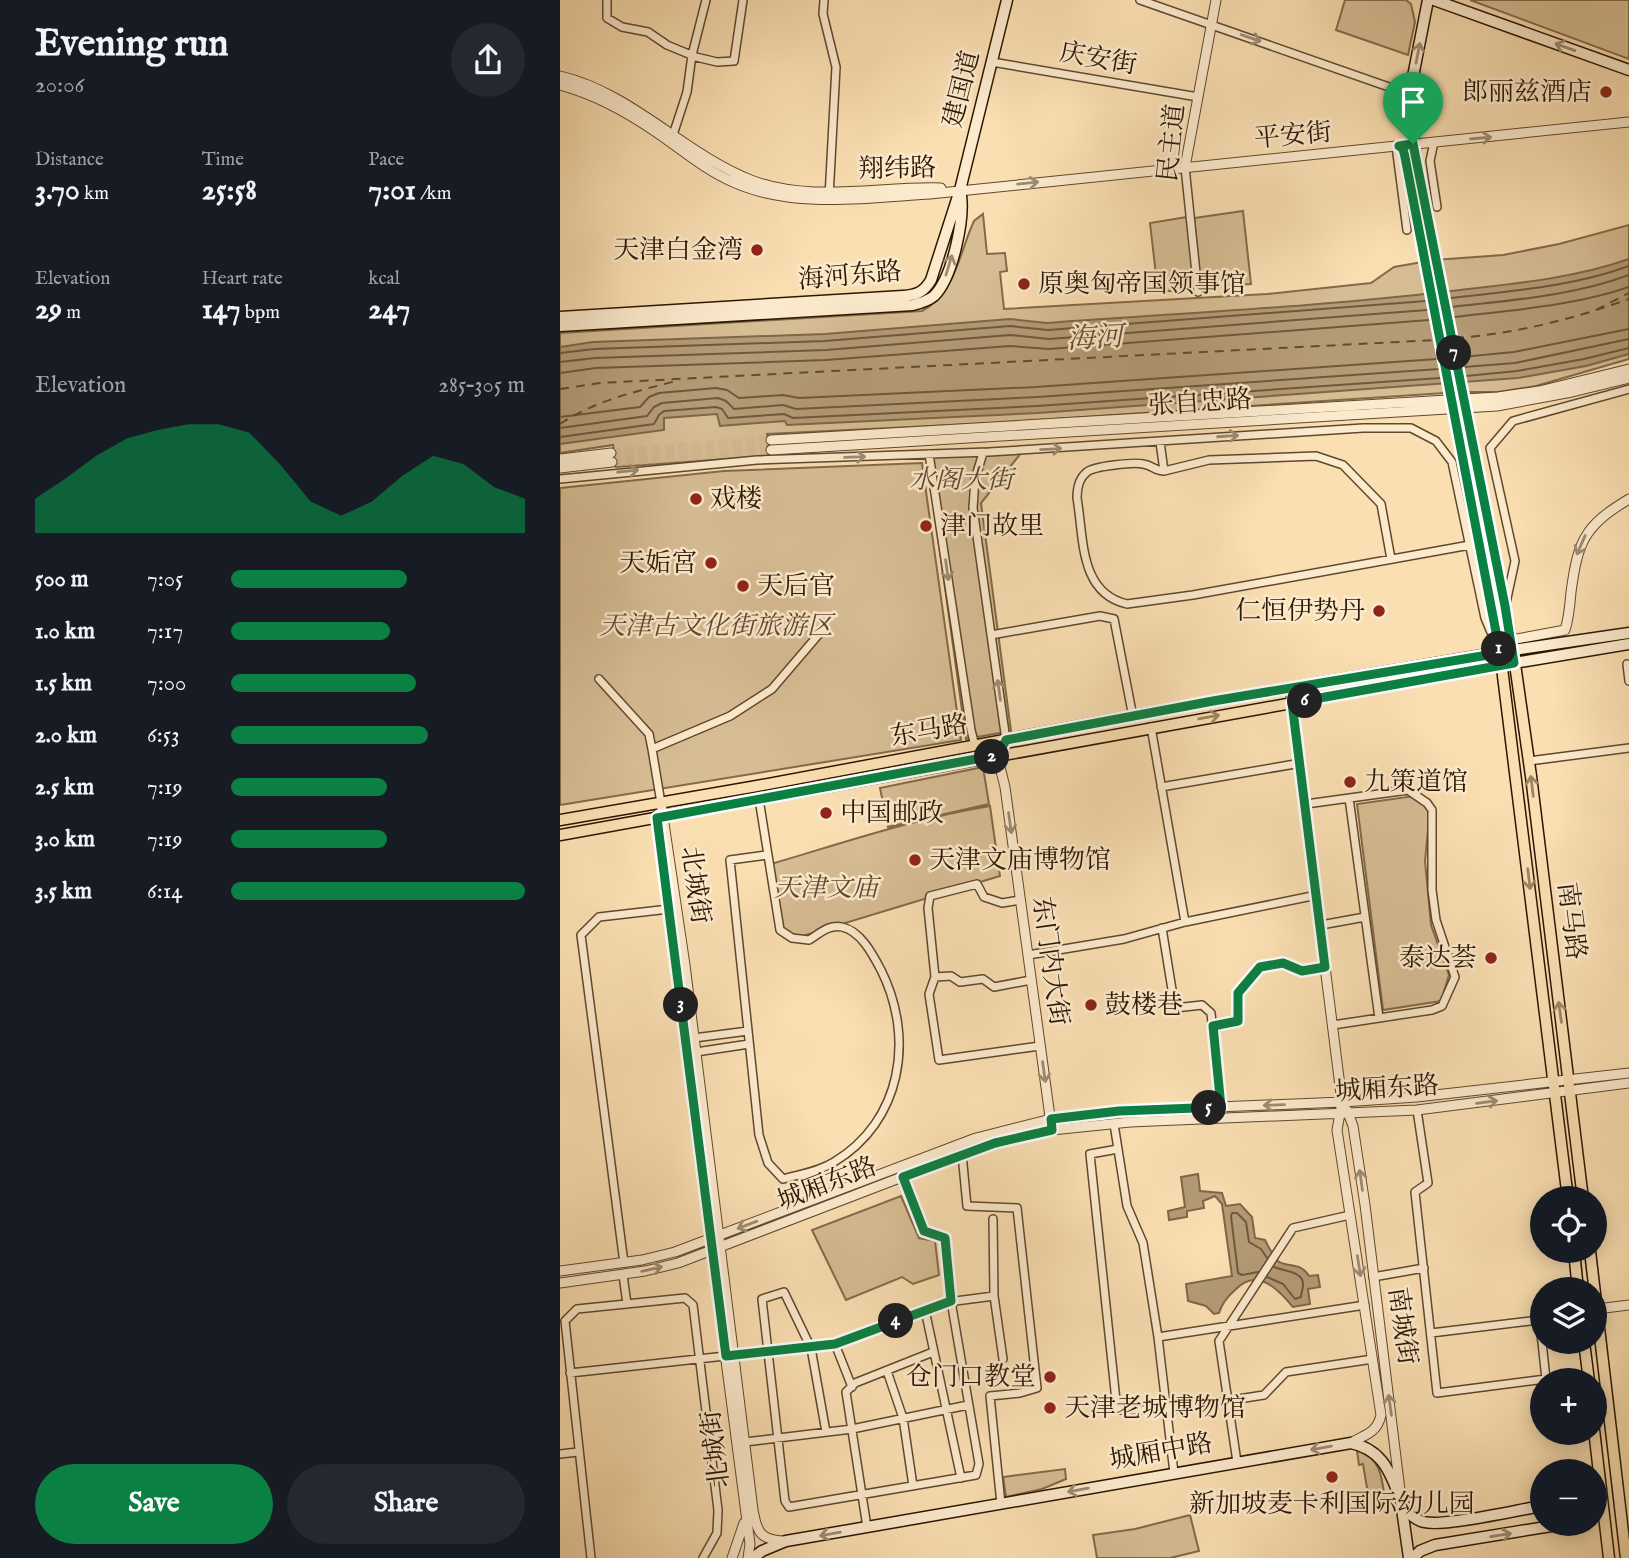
<!DOCTYPE html>
<meta charset="utf-8">
<style>
body{margin:0;font-family:"IM FELL English","Noto Serif SC",serif;background:#242831;color:#f1f3f6;height:100vh;display:flex;flex-direction:column;font-size:26px;white-space:nowrap}
*{box-sizing:border-box;margin:0}
p{font-size:23px;color:#9ea1a6}
.icon{flex:none;width:38px;height:38px;fill:none;stroke:currentColor;stroke-width:2;stroke-linecap:round;stroke-linejoin:round}
.map{position:relative;flex:1;overflow:hidden}
.side{display:flex;flex-direction:column;background:#171b24;width:560px}
.side>*{flex:none}
.controls{position:absolute;left:970px;top:1186px;display:grid;gap:14px}
.controls a{display:grid;place-items:center;width:77px;height:77px;border-radius:50%;background:#171b24;box-shadow:0 4px 18px #0003;font-size:35px}
.pin{position:absolute;display:grid;place-items:center;width:60px;height:60px;color:#fff;margin:-72px -30px;border-radius:50% 50% 50% 0;rotate:-45deg;box-shadow:0 0 7px #0007}
.pin .icon{rotate:45deg}
.km{position:absolute;width:35px;height:35px;margin:-18px;border-radius:50%;background:#222;color:#fff;font-size:19px;line-height:35px;text-align:center}
.round{display:grid;place-items:center;flex:none;width:74px;height:74px;border-radius:37px;background:#242831}
.headline{display:flex;align-items:center;justify-content:space-between;height:119px;padding:0 35px}
h1{font-size:38px;font-weight:700;line-height:52px}
.figures{display:grid;grid-template-columns:repeat(3,1fr);gap:10px;height:119px;padding:7px 35px}
.figures div{display:grid;align-content:center}
.figures b{font-size:30px;font-weight:700}
.figures small{font-size:19px;font-weight:400}
.figures p{font-size:19px}
.chart{height:196px;padding:14px 35px}
.chart p{display:flex;justify-content:space-between}
.chart svg{width:100%;height:126px;margin-top:7px;fill:#0b8043;opacity:.7}
.cta{display:flex;gap:14px;margin-top:auto;padding:14px 35px}
.cta a{flex:1;height:80px;border-radius:42px;background:#0b8043;color:#fff;font-size:28px;font-weight:700;line-height:80px;text-align:center}
.cta a+a{background:#242831;color:#f1f3f6}
ul{padding:0 35px;list-style:none;font-size:23px}
li{display:grid;grid-template-columns:112px 84px 1fr;align-items:center;height:52px}
li i{height:18px;border-radius:9px;background:#0b8043}
main{display:flex;flex:1;min-height:0}
.map>svg:first-child{display:block}
.green{fill:#d7bd94;stroke:#826a4a;stroke-width:2}
.water{fill:#b49b76;stroke:#7e6647;stroke-width:2}
.lines{fill:none;stroke-linecap:round;stroke-linejoin:round}
.shore{stroke:#70583c;stroke-width:2}
.ferry{stroke:#624b30;stroke-width:2;stroke-dasharray:9 7;stroke-linecap:butt}
.tertiary-tunnel{stroke:#d1b78f;stroke-width:9;stroke-dasharray:9 4.5;stroke-linecap:butt}
.minor-casing{stroke:#60482d;stroke-width:10}
.tertiary-casing{stroke:#60482d;stroke-width:11}
.secondary-casing{stroke:#2c1601;stroke-width:13}
.primary-casing{stroke:#2c1601;stroke-width:13}
.minor{stroke:#fceacd;stroke-width:7}
.tertiary{stroke:#fceacd;stroke-width:9}
.secondary{stroke:#fceacd;stroke-width:10}
.primary{stroke:#fadfb2;stroke-width:10}
.secondary-bridge-casing{stroke:#2c1601;stroke-width:13;stroke-linecap:butt}
.secondary-bridge{stroke:#fceacd;stroke-width:10}
.oneway{stroke:#9e8b71}
.oneway2{stroke:#9d8562}
.route-casing{stroke:#fff;stroke-width:14}
.route{stroke:#0b8043;stroke-width:9}
.poi-dot{fill:#8f2418;stroke:#fceacd;stroke-width:2.5}
.labels{text-anchor:middle;dominant-baseline:central;stroke-width:5;stroke-linejoin:round;paint-order:stroke}
.street-label{font-size:26px;fill:#2c1601;stroke:#fceacd}
.poi-label{font-size:26px;fill:#2c1601;stroke:#fceacd;text-anchor:start}
.park-label{font-size:26px;font-style:italic;fill:#5f482d;stroke:#fceacd}
.water-label{font-size:28px;font-style:italic;fill:#624b30;stroke:#fceacd}
</style>
<main>
<section class="side">
<div class="headline"><div><h1>Evening run</h1><p>20:06</p></div><a class="round"><svg class="icon" aria-label="share" viewBox="0 0 24 24"><path d="M12 15V3M7 8l5-5 5 5M5 13v7h14v-7"/></svg></a></div>
<div class="figures">
<div><p>Distance</p><b>3.70<small> km</small></b></div>
<div><p>Time</p><b>25:58</b></div>
<div><p>Pace</p><b>7:01<small> /km</small></b></div>
</div>
<div class="figures">
<div><p>Elevation</p><b>29<small> m</small></b></div>
<div><p>Heart rate</p><b>147<small> bpm</small></b></div>
<div><p>kcal</p><b>247</b></div>
</div>
<div class="chart"><p><span>Elevation</span>285–305 m</p>
<svg viewBox="0 0 160 44" preserveAspectRatio="none"><path d="M0 44V32L10 25L20 17L30 11L40 8L50 6L60 6L70 9L80 20L90 33L100 38L110 33L120 24L130 17L140 20L150 28L160 32V44z"/></svg>
</div>
<ul>
<li><b>500 m</b>7:05<i style="width:60%"></i></li>
<li><b>1.0 km</b>7:17<i style="width:54%"></i></li>
<li><b>1.5 km</b>7:00<i style="width:63%"></i></li>
<li><b>2.0 km</b>6:53<i style="width:67%"></i></li>
<li><b>2.5 km</b>7:19<i style="width:53%"></i></li>
<li><b>3.0 km</b>7:19<i style="width:53%"></i></li>
<li><b>3.5 km</b>6:14<i style="width:100%"></i></li>
</ul>
<div class="cta"><a>Save</a><a>Share</a></div>
</section>
<div class="map">
<svg width="1069" height="1558" viewBox="0 0 1069 1558">
<rect width="100%" height="100%" fill="#fadfb2"/>
<filter id="stains"><feTurbulence type="fractalNoise" baseFrequency=".00286" numOctaves="4"/><feColorMatrix values="0 0 0 0 .2 0 0 0 0 .09 0 0 0 0 .02 0 0 0 .5 -.17"/></filter>
<radialGradient id="worn" r=".72"><stop offset=".6" stop-color="#630" stop-opacity="0"/><stop offset="1" stop-color="#630" stop-opacity=".3"/></radialGradient>
<path class="green" d="M785,0H846L851,4L855,22L848,55L776,30Z
M910,0H1069V59Z
M683,211L691,284L641,288L634,218Z
M423,214L427,254L445,253L447,271L440,272L444,309L707,294L811,283L834,267L874,260L943,255L999,244L1069,225V359L976,386L938,392H900L432,423L207,434L208,456L56,467L53,445L0,453V333L362,311C396,293 399,253 414,221Z
M627,217L635,289L598,292L590,223Z
M466,447L421,503L451,731L406,739L366,451Z
M362,463L401,740L0,805V488L164,471Z
M423,767L429,804L328,827L320,788Z
M854,796L870,810L865,861L871,925L889,975L881,1001L823,1010L797,804Z
M430,806L440,876L236,938L221,928L211,864C283,843 356,818 430,806Z
M341,1196L359,1238L375,1241L379,1275L353,1284L342,1277L286,1300L252,1230Z
M797,1451C824,1458 822,1484 826,1507L814,1509L811,1493L808,1494L803,1464L799,1465Z
M505,1469L506,1479L482,1489L446,1497L443,1477Z
M630,1515L639,1551L610,1558H537L533,1535L575,1529Z"/>
<path class="water" d="M1069,259V354L1026,366L958,378L478,413L227,425L225,421L160,426L157,414L104,418V430L0,444V347L33,342L265,334L450,319L487,323C622,313 757,307 891,291C951,284 1012,279 1069,259Z
M638,1174L640,1191L662,1193L666,1206L680,1204L692,1217L695,1238L705,1240C708,1246 713,1256 718,1261C726,1268 740,1261 749,1276L758,1275L760,1287L748,1289L750,1304L733,1307C717,1288 697,1267 675,1290C667,1297 662,1303 659,1313L654,1314L646,1306L628,1301L626,1284L672,1276L662,1204L655,1196L643,1201L644,1208L627,1211V1217L609,1220L608,1211L625,1207L621,1177Z"/>
<g class="lines">
<path class="shore" d="M890,298C950,291 1012,287 1069,266
M892,307C951,300 1013,296 1069,275
M894,317C952,310 1014,306 1069,287
M0,353L34,349L265,341L450,326L488,330L866,301
M902,357L954,352L1069,329
M0,362L35,358L266,350L450,335L489,339L867,310
M904,367L955,363L1069,339
M0,373L36,368L266,360L450,346L489,349L869,320
M906,376L957,371L1024,359L1069,348
M0,417L80,407L89,397L99,393L156,388L167,390L179,398L223,395L239,398L476,387L877,359
M0,428L87,416L94,407L102,403L158,398L166,401L174,409L223,405L236,409L477,397L879,369
M0,437L94,424L99,415L104,411L156,407L162,409L168,418L224,414L233,418L477,406L880,378
M698,1272L682,1275L678,1273L671,1216L672,1213H677L686,1222L689,1242L701,1249L707,1258
M707,1277L723,1284L735,1299L741,1297C741,1293 743,1289 743,1285C744,1271 723,1271 714,1267"/>
<path class="ferry" d="M1036,310L1069,293
M895,338C955,334 1013,319 1069,299
M0,389L40,383L876,340
M0,424C36,400 78,391 120,380"/>
<path class="tertiary-tunnel" d="M51,453L211,440
M52,462L211,450"/>
<defs>
<path id="minor" d="M47,0V18L62,27L88,32L107,45L136,57L157,62L174,61L183,0
M264,0L263,14L276,67L269,197
M580,0L849,94
M432,62L638,97
M112,138L127,92L132,55L146,0
M874,142L870,161L877,207
M836,146L847,230
M625,167L638,292
M600,442L604,471
M369,454L411,730L415,746L437,755L446,740L413,508L415,479L423,453
M0,479L197,460L429,452L803,428H851L876,441L892,462L925,618L933,637
M831,559L821,504L783,465L756,456L649,460L604,471C595,471 592,465 583,464C574,462 534,466 527,472C519,478 517,489 517,498C524,538 519,593 567,604L633,595L910,545
M946,603L955,561L930,448L953,421L1069,389
M431,635L540,616L554,619L573,717
M1067,664L1069,681
M39,679L89,734L92,749
M591,727L625,922
M969,761L1069,748
M601,787L741,763
M789,798L819,1018
M199,799L220,930L232,938L249,940C259,934 269,924 282,927C301,931 313,955 321,970C355,1038 342,1121 274,1162C258,1172 240,1174 223,1179L208,1163L199,1135L170,860L207,855
M101,803L92,749L170,716L212,689L265,627
M746,804L848,790L867,803L872,810V890L876,920L895,977L882,1006L872,1010L773,1025
M460,900L442,903L424,897L417,884L370,896L368,908L375,977L369,994L379,1060L480,1046
M761,925L805,917
M602,928L615,1008L642,1005L651,1013L661,1107
M468,955L564,939L625,922L757,895
M375,977L391,976L400,982L423,979L434,987L471,980
M653,1025L679,1021L678,993L700,967L723,963L742,971L765,967
M134,1038L188,1031
M136,1052L189,1044
M857,1110L868,1183L855,1192L877,1393L986,1379L982,1342
M554,1124L567,1206L583,1243L598,1337L614,1473
M558,1149L530,1154L557,1410H607L704,1395L726,1372L813,1359
M402,1154L407,1206L457,1208L477,1388L460,1393L430,1396L441,1504
M433,1219L434,1296L443,1359
M64,1263L21,935L39,917L109,909
M63,1275L67,1304
M813,1277L864,1268
M365,1310L401,1478
M871,1333L979,1320L982,1342
M598,1337L805,1305
M273,1344L388,1302L434,1296
M327,1371L343,1418L353,1486
M10,1373L275,1344L292,1387
M266,1432L251,1348L224,1292L202,1299L225,1501L229,1507L416,1475L419,1464L391,1301L385,1239L364,1231L343,1177
M185,1442L292,1429L408,1405
M0,1454L18,1452
M677,1462L659,1341L733,1228L790,1215
M307,1527L286,1392L295,1383L373,1352
M31,1558L5,1321L17,1309L125,1298L133,1305L158,1510L157,1533L143,1558"/>
<path id="tertiary" d="M0,76C72,93 123,153 191,180C250,203 319,186 381,188
M0,85C34,94 67,112 96,132C121,149 145,170 173,182C233,209 306,198 370,194L1069,122
M625,167L656,0
M211,440L938,397L979,391L1069,369
M211,450L937,406L1012,392L1069,378
M0,459L51,453
M0,468L52,462
M940,653L951,640L1005,630C1009,618 1010,604 1011,592C1018,541 1024,526 1069,499
M730,688L782,1102L777,1130L821,1415C817,1433 806,1434 791,1443
M437,755L445,787L491,1124
M101,803L125,965L193,1510C197,1532 200,1540 224,1541
M98,814L135,1124L190,1544L188,1558
M787,1110L793,1126L805,1205L840,1490
M0,1271L82,1260L115,1252L416,1138L491,1119L559,1111L782,1102L857,1097L1069,1073
M0,1283L85,1271L118,1263L402,1154L462,1136L492,1130L570,1122L857,1110L1069,1083
M1037,1309L1069,1305
M172,1558L184,1523"/>
<path id="secondary" d="M868,0L848,102L856,160L875,257
M874,0L1069,70
M839,146L844,152L865,259
M0,317L343,296C357,295 364,292 371,280L400,190L447,0
M0,326L353,305C361,303 368,301 374,296C393,277 406,215 400,190
M937,568L953,650L1069,633
M924,569L940,653
M954,663L1069,644
M841,1502L849,1558
M193,1558L202,1551L226,1541L791,1443C844,1454 829,1513 864,1522C884,1527 957,1510 982,1506
M853,1558L860,1551L875,1545L1004,1524"/>
<path id="primary" d="M941,660L1008,1199
M0,820L197,786L653,701L953,650L971,776L1023,1199
M0,835L954,663
M1014,1251L1018,1290
M1030,1251L1066,1558
M1024,1342L1029,1381
M1034,1430L1049,1558"/>
</defs>
<use href="#minor" class="minor-casing"/>
<use href="#tertiary" class="tertiary-casing"/>
<use href="#secondary" class="secondary-casing"/>
<use href="#primary" class="primary-casing"/>
<use href="#minor" class="minor"/>
<use href="#tertiary" class="tertiary"/>
<use href="#secondary" class="secondary"/>
<use href="#primary" class="primary"/>
<defs>
<path id="secondary-bridge" d="M875,257L937,568
M865,259L924,569"/>
</defs>
<use href="#secondary-bridge" class="secondary-bridge-casing"/>
<use href="#secondary-bridge" class="secondary-bridge"/>
</g>
<defs><path id="oneway-shaft" d="M-6 0H5M1.5-3L5.5 0L1.5 3" fill="none" stroke-width="1.6" stroke-linecap="round" stroke-linejoin="round" transform="scale(1.75)"/></defs>
<g class="oneway">
<use href="#oneway-shaft" transform="translate(691 38) rotate(19)"/>
<use href="#oneway-shaft" transform="translate(1005 47) rotate(-160)"/>
<use href="#oneway-shaft" transform="translate(858 53) rotate(-79)"/>
<use href="#oneway-shaft" transform="translate(921 138) rotate(-5)"/>
<use href="#oneway-shaft" transform="translate(468 183) rotate(-6)"/>
<use href="#oneway-shaft" transform="translate(389 265) rotate(-73)"/>
<use href="#oneway-shaft" transform="translate(668 436) rotate(-4)"/>
<use href="#oneway-shaft" transform="translate(491 449) rotate(-3)"/>
<use href="#oneway-shaft" transform="translate(295 457) rotate(-2)"/>
<use href="#oneway-shaft" transform="translate(68 471) rotate(-6)"/>
<use href="#oneway-shaft" transform="translate(1021 545) rotate(114)"/>
<use href="#oneway-shaft" transform="translate(387 570) rotate(82)"/>
<use href="#oneway-shaft" transform="translate(439 690) rotate(-98)"/>
<use href="#oneway-shaft" transform="translate(450 823) rotate(82)"/>
<use href="#oneway-shaft" transform="translate(484 1072) rotate(82)"/>
<use href="#oneway-shaft" transform="translate(927 1102) rotate(-7)"/>
<use href="#oneway-shaft" transform="translate(714 1105) rotate(178)"/>
<use href="#oneway-shaft" transform="translate(801 1180) rotate(-98)"/>
<use href="#oneway-shaft" transform="translate(187 1225) rotate(159)"/>
<use href="#oneway-shaft" transform="translate(799 1266) rotate(81)"/>
<use href="#oneway-shaft" transform="translate(92 1269) rotate(-13)"/>
<use href="#oneway-shaft" transform="translate(830 1405) rotate(-98)"/>
<use href="#oneway-shaft" transform="translate(761 1448) rotate(170)"/>
<use href="#oneway-shaft" transform="translate(518 1490) rotate(170)"/>
<use href="#oneway-shaft" transform="translate(270 1534) rotate(170)"/>
<use href="#oneway-shaft" transform="translate(941 1535) rotate(-9)"/>
</g>
<g class="oneway2">
<use href="#oneway-shaft" transform="translate(649 717) rotate(-10)"/>
<use href="#oneway-shaft" transform="translate(972 786) rotate(-97)"/>
<use href="#oneway-shaft" transform="translate(969 879) rotate(83)"/>
<use href="#oneway-shaft" transform="translate(1000 1012) rotate(-98)"/>
</g>
<g class="lines">
<defs>
<path id="route" d="M853,144L945,606L954,663L732,703L765,967L742,971L723,963L700,967L678,993V1021L653,1026L661,1107L559,1111L491,1119L492,1130L435,1143L343,1177L364,1231L385,1238L391,1301L275,1344L166,1356L97,818L438,755L446,740L653,701L940,653L845,157L843,149L839,146Z"/>
</defs>
<use href="#route" class="route-casing"/>
<use href="#route" class="route"/>
</g>
<g class="poi-dot">
<circle cx="1046" cy="92" r="7"/>
<circle cx="197" cy="250" r="7"/>
<circle cx="464" cy="284" r="7"/>
<circle cx="136" cy="499" r="7"/>
<circle cx="366" cy="526" r="7"/>
<circle cx="151" cy="563" r="7"/>
<circle cx="183" cy="586" r="7"/>
<circle cx="819" cy="611" r="7"/>
<circle cx="790" cy="782" r="7"/>
<circle cx="266" cy="813" r="7"/>
<circle cx="355" cy="860" r="7"/>
<circle cx="931" cy="958" r="7"/>
<circle cx="531" cy="1005" r="7"/>
<circle cx="490" cy="1377" r="7"/>
<circle cx="490" cy="1408" r="7"/>
<circle cx="772" cy="1477" r="7"/>
</g>
<g class="labels">
<g class="street-label">
<text transform="translate(538 59) rotate(10)">庆安街</text>
<text transform="translate(402 89) rotate(-76)">建国道</text>
<text transform="translate(733 136) rotate(-5)">平安街</text>
<text transform="translate(612 143) rotate(-84)">民主道</text>
<text transform="translate(337 169) rotate(-1)">翔纬路</text>
<text transform="translate(290 276) rotate(-5)">海河东路</text>
<text transform="translate(640 403) rotate(-4)">张自忠路</text>
<text transform="translate(369 731) rotate(-10)">东马路</text>
<text transform="translate(135 885) rotate(82)">北城街</text>
<text transform="translate(1011 921) rotate(83)">南马路</text>
<text transform="translate(490 961) rotate(82)">东门内大街</text>
<text transform="translate(827 1089) rotate(-4)">城厢东路</text>
<text transform="translate(267 1184) rotate(-21)">城厢东路</text>
<text transform="translate(842 1326) rotate(82)">南城街</text>
<text transform="translate(156 1449) rotate(-97)">北城街</text>
<text transform="translate(601 1452) rotate(-10)">城厢中路</text>
</g>
<g class="poi-label">
<text x="1032" y="92" text-anchor="end">郎丽兹酒店</text>
<text x="183" y="250" text-anchor="end">天津白金湾</text>
<text x="478" y="284">原奥匈帝国领事馆</text>
<text x="150" y="499">戏楼</text>
<text x="380" y="526">津门故里</text>
<text x="137" y="563" text-anchor="end">天姤宮</text>
<text x="197" y="586">天后官</text>
<text x="805" y="611" text-anchor="end">仁恒伊势丹</text>
<text x="804" y="782">九策道馆</text>
<text x="280" y="813">中国邮政</text>
<text x="369" y="860">天津文庙博物馆</text>
<text x="917" y="958" text-anchor="end">泰达荟</text>
<text x="545" y="1005">鼓楼巷</text>
<text x="476" y="1377" text-anchor="end">仓门口教堂</text>
<text x="504" y="1408">天津老城博物馆</text>
<text x="772" y="1504" text-anchor="middle">新加坡麦卡利国际幼儿园</text>
</g>
<g class="park-label">
<text x="401" y="480">水阁大街</text>
<text x="156" y="626">天津古文化街旅游区</text>
<text x="266" y="888">天津文庙</text>
</g>
<g class="water-label">
<text transform="translate(535 339) rotate(-3)">海河</text>
</g>
</g>
<rect width="100%" height="100%" filter="url(#stains)"/>
<rect width="100%" height="100%" fill="url(#worn)"/>
</svg>
<div class="controls">
<a><svg class="icon" aria-label="locate" viewBox="0 0 24 24"><circle cx="12" cy="12" r="6"/><path d="M12 2v4M12 18v4M2 12h4M18 12h4"/></svg></a>
<a><svg class="icon" aria-label="layers" viewBox="0 0 24 24"><path d="M12 4l9 5-9 5-9-5zM3 14l9 5 9-5"/></svg></a>
<a>+</a>
<a>−</a>
</div>
<div class="pin" style="left:853px;top:144px;background:#1e9e55"><svg class="icon" aria-label="arrive" viewBox="0 0 24 24"><path d="M6 21V4h12l-3 4 3 4H6"/></svg></div>
<b class="km" style="left:939px;top:649px">1</b>
<b class="km" style="left:432px;top:757px">2</b>
<b class="km" style="left:121px;top:1005px">3</b>
<b class="km" style="left:336px;top:1321px">4</b>
<b class="km" style="left:649px;top:1108px">5</b>
<b class="km" style="left:745px;top:701px">6</b>
<b class="km" style="left:894px;top:353px">7</b>
</div>
</main>
